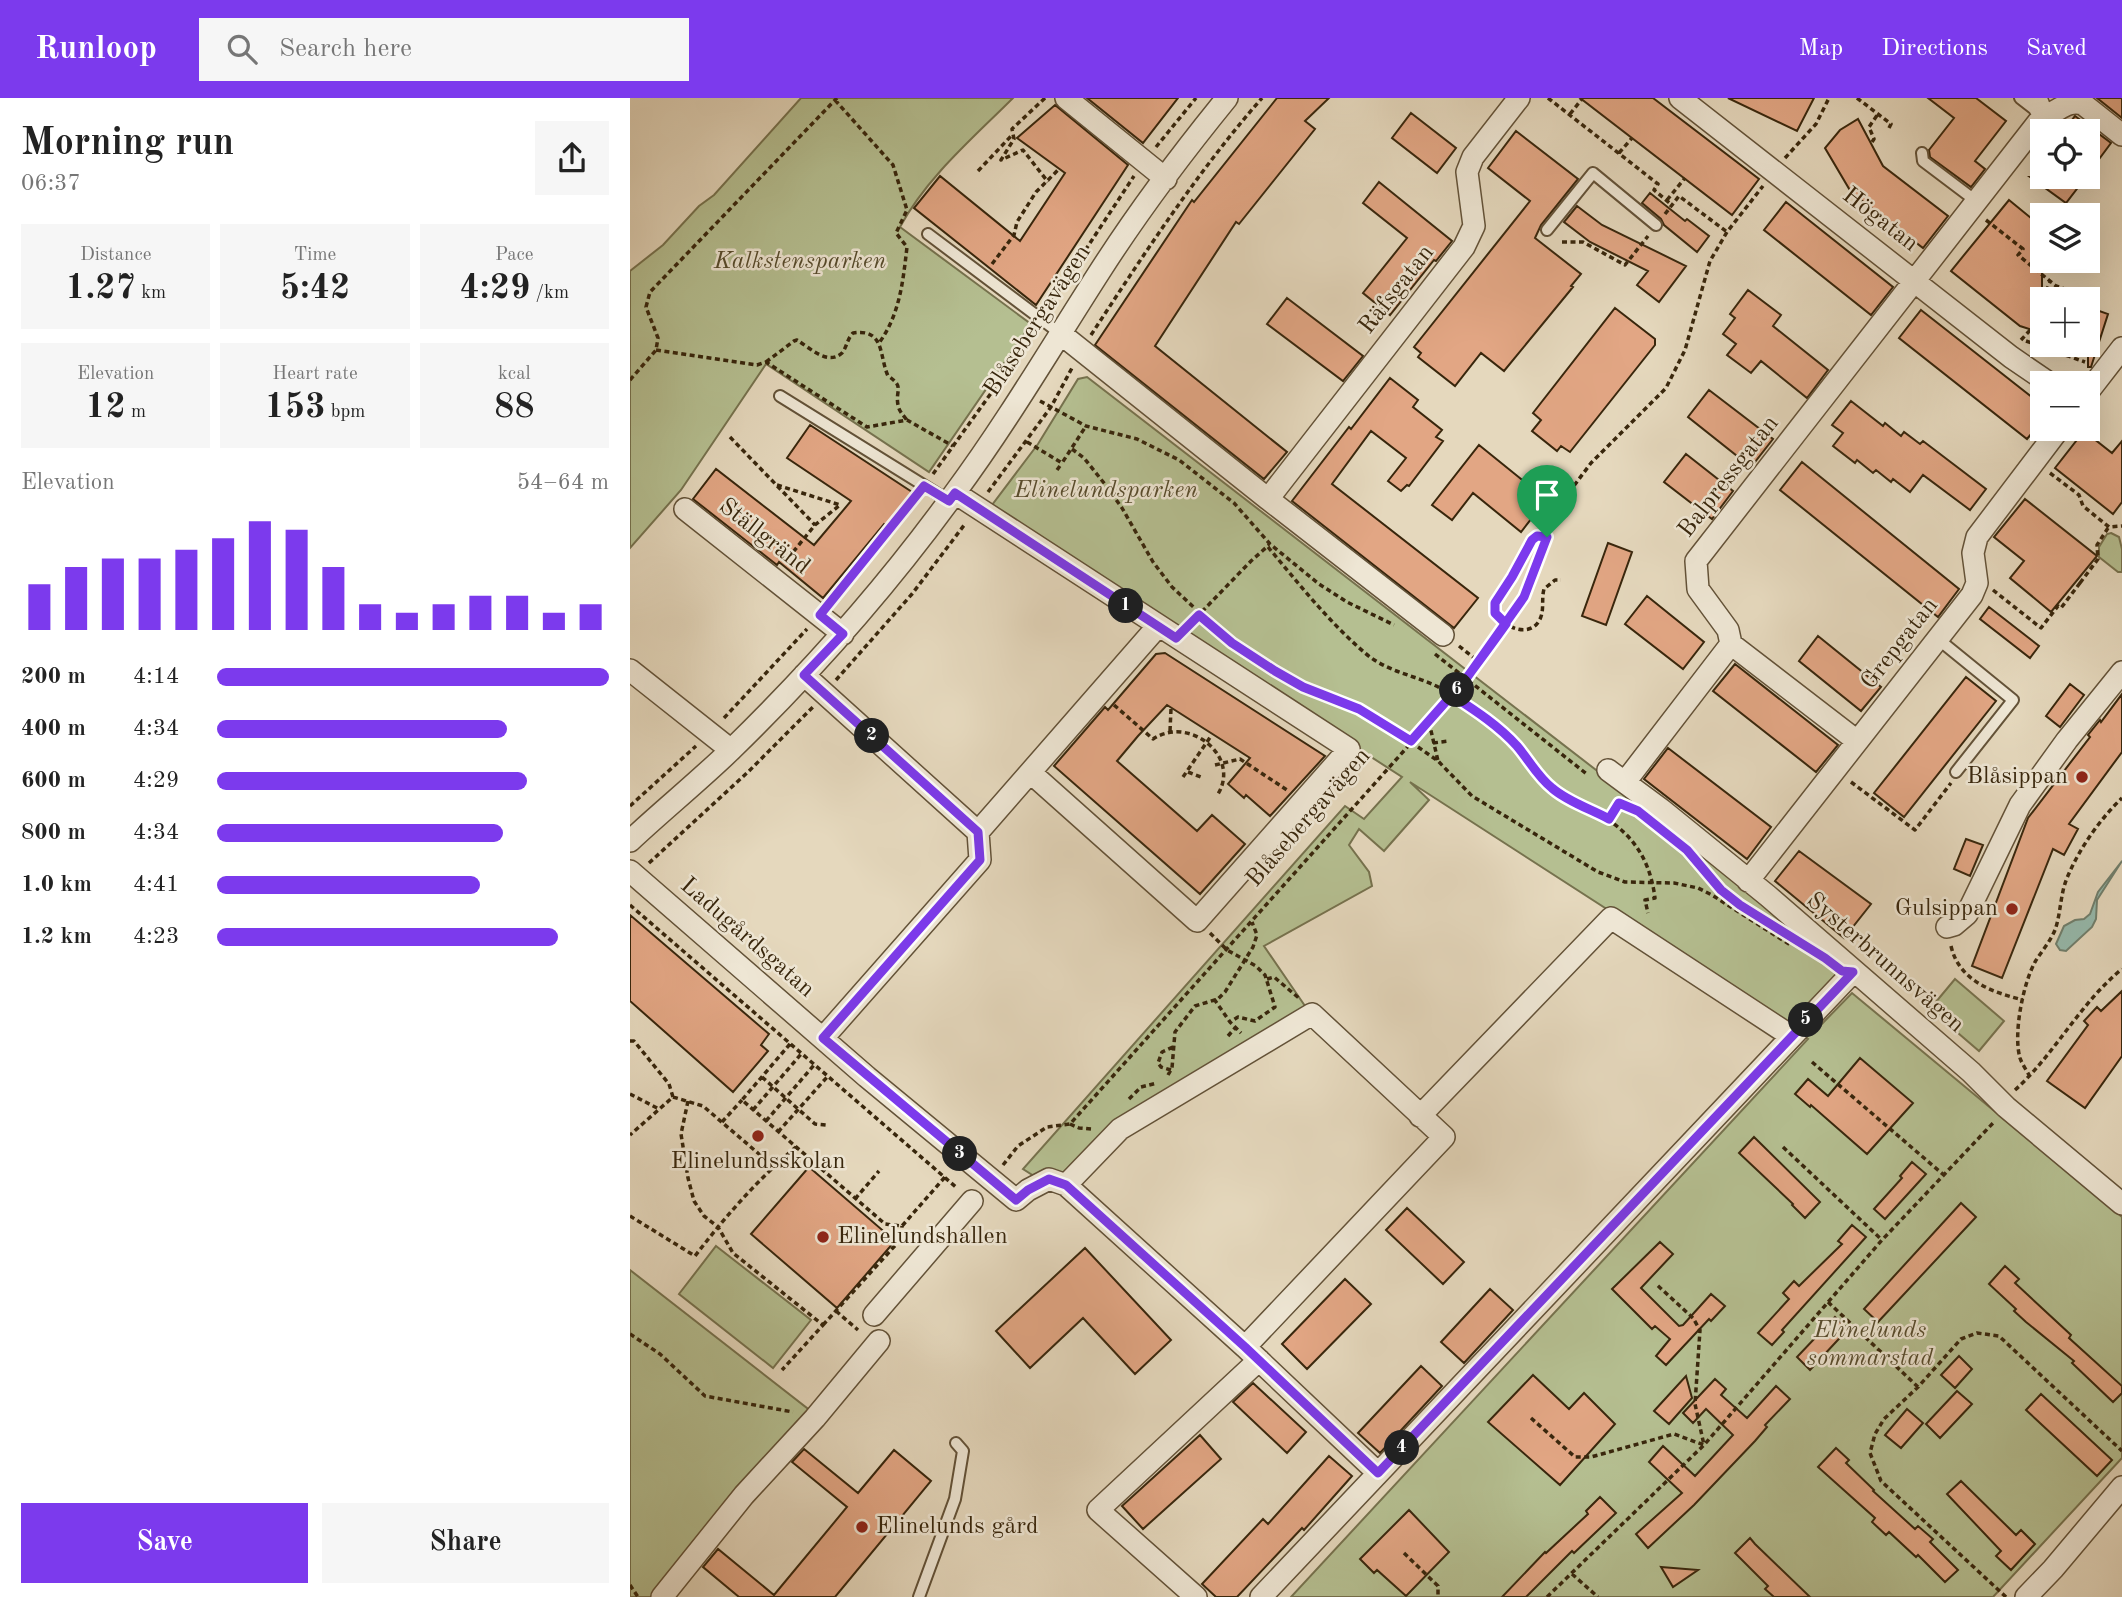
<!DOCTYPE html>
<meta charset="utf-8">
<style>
body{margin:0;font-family:"Old Standard TT",serif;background:#f6f6f6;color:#222;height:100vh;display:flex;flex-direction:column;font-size:26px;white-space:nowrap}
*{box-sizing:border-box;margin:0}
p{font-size:23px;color:#767676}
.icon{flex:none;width:38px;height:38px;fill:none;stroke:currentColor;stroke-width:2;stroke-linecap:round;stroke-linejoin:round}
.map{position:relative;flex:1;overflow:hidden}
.details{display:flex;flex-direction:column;background:#fff;width:630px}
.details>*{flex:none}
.buttons{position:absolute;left:1400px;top:21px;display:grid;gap:14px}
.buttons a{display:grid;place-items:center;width:70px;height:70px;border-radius:0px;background:#fff;box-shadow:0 7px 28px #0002;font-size:35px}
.pin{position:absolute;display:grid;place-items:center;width:60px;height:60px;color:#fff;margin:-72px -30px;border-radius:50% 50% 50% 0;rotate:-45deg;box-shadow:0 0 7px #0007}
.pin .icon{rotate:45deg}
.km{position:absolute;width:35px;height:35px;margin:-18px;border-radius:50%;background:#222;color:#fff;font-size:19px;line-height:35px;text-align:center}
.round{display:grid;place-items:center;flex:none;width:74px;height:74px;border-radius:0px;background:#f6f6f6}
.overview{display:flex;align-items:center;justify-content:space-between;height:119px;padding:0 21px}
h1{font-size:38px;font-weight:700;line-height:52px}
.stats{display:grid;grid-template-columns:repeat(3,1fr);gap:10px;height:119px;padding:7px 21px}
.stats div{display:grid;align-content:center;border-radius:0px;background:#f6f6f6;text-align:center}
.stats b{font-size:35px;font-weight:700}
.stats small{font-size:19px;font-weight:400}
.stats p{font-size:19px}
.chart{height:196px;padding:14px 21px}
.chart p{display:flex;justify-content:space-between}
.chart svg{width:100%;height:126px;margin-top:7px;stroke:#7c3aed;stroke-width:6}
.button{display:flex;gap:14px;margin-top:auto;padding:14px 21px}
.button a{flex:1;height:80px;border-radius:0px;background:#7c3aed;color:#fff;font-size:28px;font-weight:700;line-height:80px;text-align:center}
.button a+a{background:#f6f6f6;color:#222}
ul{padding:0 21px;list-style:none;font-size:23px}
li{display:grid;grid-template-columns:112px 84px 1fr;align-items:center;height:52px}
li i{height:18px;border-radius:9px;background:#7c3aed}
header{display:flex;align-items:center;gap:42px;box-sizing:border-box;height:98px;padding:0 35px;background:#7c3aed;color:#fff}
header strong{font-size:33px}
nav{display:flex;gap:38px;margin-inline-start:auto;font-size:24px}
.search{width:490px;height:63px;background:#f6f6f6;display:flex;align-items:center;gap:18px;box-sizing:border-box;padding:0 24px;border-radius:0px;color:#767676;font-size:26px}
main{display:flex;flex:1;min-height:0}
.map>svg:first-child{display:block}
.green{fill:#b5bf91;stroke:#76724e;stroke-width:2}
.water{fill:#96baad;stroke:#707f6d;stroke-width:2}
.building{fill:#e2a684;stroke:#38260c;stroke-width:2}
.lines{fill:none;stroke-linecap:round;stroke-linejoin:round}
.lane-casing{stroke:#635238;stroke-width:14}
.street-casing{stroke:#635238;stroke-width:24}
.path{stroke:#38260c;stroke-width:3.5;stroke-dasharray:5 3.5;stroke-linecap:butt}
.lane{stroke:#eee6d4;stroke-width:10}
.street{stroke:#eee6d4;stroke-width:21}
.route-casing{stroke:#fff;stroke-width:14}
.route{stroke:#7c3aed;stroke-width:9}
.poi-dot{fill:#8f2418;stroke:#eee6d4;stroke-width:2.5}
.labels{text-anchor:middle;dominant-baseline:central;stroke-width:5;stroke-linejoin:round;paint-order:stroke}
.street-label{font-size:24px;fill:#38260c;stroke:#eee6d4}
.park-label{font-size:24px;font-style:italic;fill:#574c2d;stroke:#eee6d4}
.poi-label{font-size:24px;fill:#38260c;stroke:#eee6d4;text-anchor:end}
</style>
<header>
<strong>Runloop</strong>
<div class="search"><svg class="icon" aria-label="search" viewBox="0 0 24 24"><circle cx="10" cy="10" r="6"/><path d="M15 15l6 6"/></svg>Search here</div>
<nav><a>Map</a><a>Directions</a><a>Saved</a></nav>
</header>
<main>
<section class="details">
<div class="overview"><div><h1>Morning run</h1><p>06:37</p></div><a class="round"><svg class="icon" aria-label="share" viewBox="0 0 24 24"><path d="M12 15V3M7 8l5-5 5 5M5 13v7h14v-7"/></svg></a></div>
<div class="stats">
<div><p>Distance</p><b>1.27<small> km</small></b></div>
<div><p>Time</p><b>5:42</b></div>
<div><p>Pace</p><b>4:29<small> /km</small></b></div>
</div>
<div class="stats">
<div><p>Elevation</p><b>12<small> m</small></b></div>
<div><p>Heart rate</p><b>153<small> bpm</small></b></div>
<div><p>kcal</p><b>88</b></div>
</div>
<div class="chart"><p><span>Elevation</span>54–64 m</p>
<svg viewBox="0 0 160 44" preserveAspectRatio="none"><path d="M5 44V28M15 44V22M25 44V19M35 44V19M45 44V16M55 44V12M65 44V6M75 44V9M85 44V22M95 44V35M105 44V38M115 44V35M125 44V32M135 44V32M145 44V38M155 44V35"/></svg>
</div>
<ul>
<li><b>200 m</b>4:14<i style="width:100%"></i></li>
<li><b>400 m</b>4:34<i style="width:74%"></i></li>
<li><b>600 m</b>4:29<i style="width:79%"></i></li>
<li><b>800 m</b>4:34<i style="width:73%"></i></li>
<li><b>1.0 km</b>4:41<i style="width:67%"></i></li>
<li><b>1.2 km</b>4:23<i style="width:87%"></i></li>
</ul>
<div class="button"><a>Save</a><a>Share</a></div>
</section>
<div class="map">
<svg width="1492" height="1499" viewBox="0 0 1492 1499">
<rect width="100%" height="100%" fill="#e5d8bd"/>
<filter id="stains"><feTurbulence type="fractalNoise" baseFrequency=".00286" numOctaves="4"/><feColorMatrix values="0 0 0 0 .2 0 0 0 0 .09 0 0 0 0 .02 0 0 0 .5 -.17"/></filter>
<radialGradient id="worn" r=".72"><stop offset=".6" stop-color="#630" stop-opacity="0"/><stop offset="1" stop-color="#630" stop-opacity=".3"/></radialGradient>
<path class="green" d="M171,0H383C343,40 297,79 270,129L401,226L299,374L136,266L51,392L0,450V173L33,147L69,108L84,97Z
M457,279L1207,858L1223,874L1186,932L1222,895L1492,1119V1360L1363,1499H661L1178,941L780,684L799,702L754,753L729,731L719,747L739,774L742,788L634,848L675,908L550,989L426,1092L393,1071L715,708L734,721L772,679L359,411L408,346L448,281Z
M1481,435L1489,439L1492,451V474H1488L1469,459V449L1477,436Z
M1325,881L1374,923L1349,953L1300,911Z
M86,1148L181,1222L143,1270L49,1196Z
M0,1172L182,1314L24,1499H0Z"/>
<path class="water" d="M1492,763L1467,802L1466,821L1462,829L1436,853L1430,852L1426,846L1434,828L1445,822L1454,821L1460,816L1468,794Z"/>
<path class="building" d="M457,0H548L513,45Z
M647,0H699L675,23L685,31L609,126L606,124L525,248L657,354L634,381L465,247L562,102L564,104Z
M950,0H1023L1129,81L1102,117Z
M1098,0H1184L1167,33Z
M1298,0H1346L1376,23L1345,63L1355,71L1341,89L1300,59L1299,52L1324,20Z
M1467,0H1492V20Z
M425,7L498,67L406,207L284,110L310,78L390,143L435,75L387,40Z
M781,15L826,50L807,75L762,40Z
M1445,18L1481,45L1458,76V33H1434Z
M1228,21L1253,68L1318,118L1293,150L1221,94L1195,50L1210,32Z
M886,33L948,81L911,127L905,140L951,176L941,188L943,189L874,273L851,255L825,288L788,259L791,255L784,249L900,103L858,70Z
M1400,79H1456L1436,105Z
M749,84L822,143L806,163L804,162L760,217L733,195L777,140L733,105Z
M1020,95L1055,123L1057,121L1079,138L1067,154L1034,127L1031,121L1012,105Z
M1379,102L1412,129V235L1390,228L1321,173Z
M1156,104L1263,189L1241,217L1134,132Z
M947,108L972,127L1056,168L1029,204L1007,187L1018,173L960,144L934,124Z
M1118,192L1151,217L1143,228L1198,272L1177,300L1131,263L1121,275L1097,257L1106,246L1093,236L1105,220L1100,216Z
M657,200L733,258L713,283L637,226Z
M1458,209L1478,216L1461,269H1458Z
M985,210L1025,241V247L940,354L931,348L927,353L902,333L911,322L903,315Z
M1291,212L1412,307V323L1397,341L1269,240Z
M760,280L788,302L783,309L812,332L806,339L813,343L779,388L777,387L771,393L758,383L776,360L741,333L702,386L848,500L824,530L662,403L719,329L721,331Z
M1079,292L1143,341L1121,369L1058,319Z
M1221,303L1253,328L1255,325L1271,338L1274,334L1290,346L1293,343L1356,391L1340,412L1293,377L1280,394L1263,381L1261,384L1246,372L1243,375L1227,362L1225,365L1203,348L1213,335L1202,327Z
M180,327L282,394L257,428L254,426L193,500L149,464L147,467L63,401L86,371L184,447L221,403L157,360Z
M1454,333L1482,355L1492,343V404L1483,416L1425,370Z
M849,347L912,398L907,404L912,407L891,434L843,395L822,422L802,407Z
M1056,356L1103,393L1082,421L1034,384Z
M1172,364L1329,491L1308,519L1150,392Z
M1395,401L1467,458L1421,514L1380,480L1394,463L1364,439Z
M978,445L1002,454L976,527L952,518Z
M1017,498L1074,544L1053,571L995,526Z
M1359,509L1409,548L1400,560L1350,521Z
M1188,538L1251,589L1231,613L1169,563Z
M535,555L695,658L640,718L616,697L614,700L598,686L620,660L537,607L508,638L487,663L567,733L582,717L615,746L570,796L424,668L475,609L478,612L526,556Z
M1105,566L1208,647L1186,674L1083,593Z
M1336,579L1366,603L1274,719L1244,695Z
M1440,586L1454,597L1430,629L1416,618Z
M1492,596V654L1439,726L1448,731L1434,757L1423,751L1372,880L1342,868L1398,720L1460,639L1458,637L1470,622L1471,624Z
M1038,650L1141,729L1117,761L1014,681Z
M1336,741L1353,747L1340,778L1324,771Z
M1169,753L1241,806L1214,840L1145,783Z
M0,817L139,936L131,947L138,953L103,994L0,903Z
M1492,893V958L1455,1010L1417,983L1458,927L1454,923L1467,909L1471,913Z
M1230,960L1283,1005L1237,1056L1181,1007L1180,1009L1165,996L1178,981L1198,998Z
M1124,1039L1190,1104L1175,1120L1162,1107L1163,1106L1109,1055Z
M1282,1064L1296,1076L1255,1121L1244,1111L1272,1080L1270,1078Z
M179,1069L265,1143L207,1210L121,1136Z
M1331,1105L1346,1119L1248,1224L1234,1211Z
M777,1110L834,1164L813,1186L756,1132Z
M1222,1127L1236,1139L1152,1232L1154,1234L1142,1247L1128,1235L1159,1201L1153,1195L1164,1183L1169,1188L1212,1146L1208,1143Z
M1030,1144L1043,1156L1011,1190L1049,1228L1053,1227L1081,1196L1095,1208L1081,1223L1079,1221L1036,1267L1026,1258L1040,1241L1025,1228L1022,1231L982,1191Z
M455,1150L541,1242L505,1276L453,1220L400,1270L366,1233Z
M1375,1168L1389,1181L1385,1185L1441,1237L1439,1240L1492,1288V1295L1483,1304L1442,1265L1444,1263L1396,1224L1384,1213L1386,1211L1359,1186Z
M715,1181L741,1206L677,1271L652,1246Z
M860,1191L883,1212L834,1265L811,1244Z
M1205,1219L1218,1231L1180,1272L1167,1259Z
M1329,1258L1342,1271L1325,1290L1311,1277Z
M791,1268L812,1288L750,1355L728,1335Z
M903,1277L939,1311L954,1295L985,1326L930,1387L858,1324Z
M1056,1278L1062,1300L1039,1326L1024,1313Z
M1085,1281L1096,1291L1091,1297L1117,1320L1146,1288L1160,1301L1135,1327L1137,1329L1125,1343L1064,1407L1018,1450L1006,1436L1052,1395L1019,1364L1033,1348L1065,1378L1103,1337L1076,1311L1063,1325L1053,1315Z
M623,1285L676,1334L657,1355L603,1304Z
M1327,1293L1342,1306L1310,1340L1296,1326Z
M1411,1296L1482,1362L1467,1378L1396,1312Z
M1277,1311L1293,1325L1271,1350L1255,1337Z
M570,1337L591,1361L513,1431L492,1408Z
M1206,1350L1219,1362L1216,1365L1244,1392L1243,1393L1285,1431L1288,1428L1303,1441L1300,1444L1328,1472L1315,1484L1288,1457L1286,1459L1259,1434L1256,1437L1242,1424L1245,1420L1188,1369Z
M174,1351L228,1395L264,1352L301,1383L205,1499H109L73,1469L88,1451L144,1497L217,1409L162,1364Z
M699,1358L722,1378L674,1432L672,1430L607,1499H586L572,1486L633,1421L638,1426Z
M1331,1383L1386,1437L1391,1432L1405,1446L1381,1472L1366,1458L1371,1453L1317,1396Z
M970,1399L986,1415L944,1455L942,1453L896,1499H872L915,1454L916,1455L958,1416L956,1413Z
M779,1412L819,1454L776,1498L747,1472L744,1475L730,1461Z
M1120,1440L1125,1446L1180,1499H1144L1135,1491L1138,1488L1105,1455Z
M1031,1469L1068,1472L1043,1489Z"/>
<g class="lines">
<defs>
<path id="lane" d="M1390,0L1408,14
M1292,55L1293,63L1346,103
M917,132L963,75L1026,127
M298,136L431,236
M150,298L319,403
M1308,541L1383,602L1326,674
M289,1499L325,1401L333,1353L326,1345"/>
<path id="street" d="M436,0L536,81
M1050,0L1381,259L1419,285
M1413,18C1428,15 1436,1 1453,6L1492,37
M431,236L638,401
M1458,294L1492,250
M325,395L719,651L567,823L401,675
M55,411L213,536
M813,537L638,401L834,149L844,128L837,74L843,59L889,0
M1101,546L1227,643
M0,572L101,652
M174,577L348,734L528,528
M978,672L1032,712L1138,798L1341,974L1376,1009L1492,1106
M995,684L1101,546L1098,532L1068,491L1066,463L1413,18L1406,0
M0,743C33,712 69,683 102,651C183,572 258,487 324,396C378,323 423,246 472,170C510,111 553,54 597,0
M0,773L237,979L386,1102L398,1092L419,1081L436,1087L615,1249L748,1375
M1118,783L1342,497L1347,485L1343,455L1347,439L1429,331
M1317,829L1324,827L1337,816L1390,707L1437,642L1492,574
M193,940L350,762L348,734
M790,1018L981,820L1161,938
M436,1087L490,1031L682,916L814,1039L615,1249
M244,1217L342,1103
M32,1499L114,1397L185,1320L249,1243
M566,1499L468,1412L629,1262
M631,1499L1223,874
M1396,1499L1423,1471L1492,1389"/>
</defs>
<use href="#lane" class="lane-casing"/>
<use href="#street" class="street-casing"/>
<path class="path" d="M415,0L382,31L384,41L371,62L393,52L418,84
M918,0L1028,86L1024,92L1042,107
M1227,0L1261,26L1259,30
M205,2L263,67L277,112L266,135L277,149C273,183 270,216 249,245
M940,16L952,1
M1242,44L1244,41L1239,29L1248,16
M526,49L566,0
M989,55L1002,40
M1155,60L1186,26L1199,0
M348,73L383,36
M1037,102L1055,80
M1035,116L1049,98L1097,134
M1356,122L1393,151L1388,157L1426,188L1467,202
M932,144H953L995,167L1018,138
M362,166L384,137L387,124L406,94L428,72
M1413,201L1420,184
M418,209L504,78
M461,237C514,156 568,73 632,0
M1391,242L1403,229L1412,204
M1396,243L1455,264
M26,252L127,267L136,264L237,329L277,322L323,348
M136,264L164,243L167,242C180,250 198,268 212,255C217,249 217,241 223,235C255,230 249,258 258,278C275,289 265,292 268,307C269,313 273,317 277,322
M0,282L26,252L28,240L16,209L20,194L207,0
M410,303L456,328L507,341L549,362L604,405L640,446L689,486L717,504L764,527
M100,339L185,427
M397,344L432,365L456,328
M442,351L454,360L474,385L492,410L523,464L542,489L602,545L644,573L673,588L729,611L755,626L808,663L842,698L968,774L995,784L1044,785L1068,790L1082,797L1162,848
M427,372L432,365
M1420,375L1449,397L1453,408L1479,429L1492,428
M303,376L372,280L402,233
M147,387L210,407L185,427L155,464
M358,394L421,309L442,270
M917,438H907L902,442L865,505C863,525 897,543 909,523C915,513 911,502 914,491L925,482H931
M638,449C668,485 699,524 735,555C758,575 787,577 812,591C839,605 868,626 888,649C899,663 907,678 922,690C933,699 946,704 959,710C998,731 1019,755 1025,800L1015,802L1018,815
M1450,485L1468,461L1467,447L1478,430
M1363,492L1411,530L1428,508L1431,510L1450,485L1447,482
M202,501L286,399
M560,526L621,463L639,447
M829,548L849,564
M805,556L958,677
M206,582L282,496L335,426
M484,607L523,641C559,617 611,658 588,696
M94,620L177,531
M799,624L808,663
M540,633L541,611
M803,645L819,643
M585,667L610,661L657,692
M558,674L571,679
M553,679L581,638
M1221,684L1285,732L1321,685
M0,708L66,648
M979,721L989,705
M19,765L118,674L183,609
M1081,780L1091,792L1129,819
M0,807L327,1090
M580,835L597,852L626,868L635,877L645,909L625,923L608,919L600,924
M1321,848C1329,883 1362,894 1393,902
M637,881L644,879L670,901
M584,901L600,924L611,935
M598,938L605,930
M0,943H4L39,986L43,999L0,1037
M160,946L112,1002L255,1126L272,1128L315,1079
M1182,964L1315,1078
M541,972L531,969L528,965L532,954L543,949
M538,977L542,970L545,934L565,908L588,901L595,894L623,849L627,837L622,824
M132,979L185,1026L196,1027
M1400,979C1397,973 1392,966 1390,960C1383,936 1393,886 1405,864C1411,854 1420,844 1425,832C1431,815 1430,797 1437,780C1449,751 1470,721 1492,700
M1385,992C1425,956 1450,905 1492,871
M0,996L29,1011
M43,999L73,1008L143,1068
M499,1001L511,989L527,985
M58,1003L51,1036L58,1080L64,1103L74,1118L88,1129L103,1155L193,1227L152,1272
M123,1012L172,955
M136,1023L184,967
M92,1024L112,1002
M440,1026L449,1030L461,1031
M148,1034L198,978
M1153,1049L1252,1142
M373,1067L388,1048L417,1029L440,1026L823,598L894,499L922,425L943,389L961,365L1036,290L1055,252L1080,163L1097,134L1133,88
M225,1101L249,1073
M0,1118L65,1158C95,1119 128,1081 166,1049
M1198,1204L1288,1289
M206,1213L228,1232
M193,1227L271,1141L272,1128
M0,1236L30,1256L75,1298L163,1314
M901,1320L945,1359H961L1044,1336L1074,1347L1065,1306L1070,1232L1063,1220L1026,1186
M774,1455L808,1488V1499
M942,1476L968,1499
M0,1487L8,1499
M917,1499L1074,1347L1252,1142L1364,1024
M1376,1499L1251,1383L1240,1355L1245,1336L1254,1321L1288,1289L1331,1241L1347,1235L1369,1238L1492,1353"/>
<use href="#lane" class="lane"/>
<use href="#street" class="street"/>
</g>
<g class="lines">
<defs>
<path id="route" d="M917,439L894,499L836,581L781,643L729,611L673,589L645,573L602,545L569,517L546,540L325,395L319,403L294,388L190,517L213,536L174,577L348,734L350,762L193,940L386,1102L398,1092L419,1081L436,1087L615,1249L748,1375L1223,874L1212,873L1195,860L1110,807L1091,792L1057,752L1008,713L989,705L979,721C961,711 938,704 922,690C907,678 899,662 887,648C869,628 846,613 823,598C841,574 859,550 876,526L865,515V505L882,479L902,442L907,438L917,439"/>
</defs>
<use href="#route" class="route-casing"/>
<use href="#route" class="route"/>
</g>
<g class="poi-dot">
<circle cx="1452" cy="679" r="7"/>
<circle cx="1382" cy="811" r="7"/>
<circle cx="128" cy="1038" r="7"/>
<circle cx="193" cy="1139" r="7"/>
<circle cx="232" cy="1429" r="7"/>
</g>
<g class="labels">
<g class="street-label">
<text transform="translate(1250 122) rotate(38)">Högatan</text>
<text transform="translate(767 192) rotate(-52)">Räfsgatan</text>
<text transform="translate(408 223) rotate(-57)">Blåsebergavägen</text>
<text transform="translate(1099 379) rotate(-52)">Balpressgatan</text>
<text transform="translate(134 439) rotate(38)">Ställgränd</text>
<text transform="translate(1270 546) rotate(-52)">Grepgatan</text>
<text transform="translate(679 720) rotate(-49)">Blåsebergavägen</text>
<text transform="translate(117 840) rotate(41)">Ladugårdsgatan</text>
<text transform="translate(1255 865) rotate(41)">Systerbrunnsvägen</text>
</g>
<g class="park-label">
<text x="170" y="164">Kalkstensparken</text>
<text x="476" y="393">Elinelundsparken</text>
<text x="1240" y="1233">Elinelunds<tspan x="1240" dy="28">sommarstad</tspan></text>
</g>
<g class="poi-label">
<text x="1438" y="679">Blåsippan</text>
<text x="1368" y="811">Gulsippan</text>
<text x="128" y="1064" text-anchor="middle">Elinelundsskolan</text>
<text x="207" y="1139" text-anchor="start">Elinelundshallen</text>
<text x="246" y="1429" text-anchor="start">Elinelunds gård</text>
</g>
</g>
<rect width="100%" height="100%" filter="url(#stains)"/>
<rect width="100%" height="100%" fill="url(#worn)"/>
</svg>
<div class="buttons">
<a><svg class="icon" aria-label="locate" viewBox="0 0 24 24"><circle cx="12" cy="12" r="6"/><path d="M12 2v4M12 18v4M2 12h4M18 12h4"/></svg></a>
<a><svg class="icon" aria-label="layers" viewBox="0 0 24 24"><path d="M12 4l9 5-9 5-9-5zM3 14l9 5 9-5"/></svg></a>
<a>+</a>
<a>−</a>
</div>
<div class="pin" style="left:917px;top:439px;background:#1e9e55"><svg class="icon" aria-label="arrive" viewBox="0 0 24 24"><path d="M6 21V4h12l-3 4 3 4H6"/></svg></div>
<b class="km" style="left:496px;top:508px">1</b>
<b class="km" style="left:242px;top:638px">2</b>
<b class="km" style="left:330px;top:1056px">3</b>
<b class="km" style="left:772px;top:1350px">4</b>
<b class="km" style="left:1176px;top:922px">5</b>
<b class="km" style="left:827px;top:592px">6</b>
</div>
</main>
